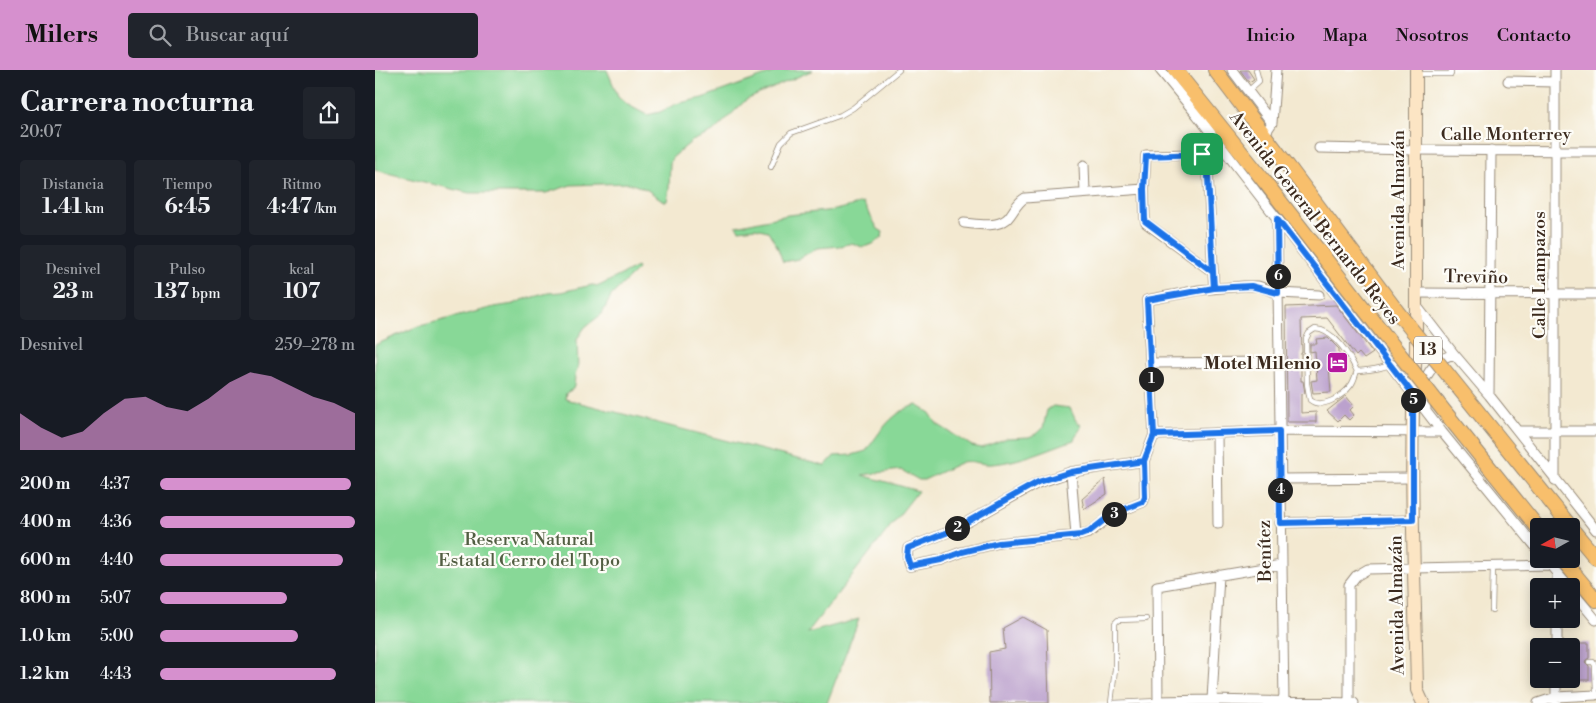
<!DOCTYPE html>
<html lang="es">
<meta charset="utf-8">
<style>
body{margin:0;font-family:"Libre Bodoni",serif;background:#20242c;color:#f1f3f6;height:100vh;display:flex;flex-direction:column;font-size:19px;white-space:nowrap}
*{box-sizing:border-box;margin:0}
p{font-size:16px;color:#9ea1a6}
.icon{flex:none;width:28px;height:28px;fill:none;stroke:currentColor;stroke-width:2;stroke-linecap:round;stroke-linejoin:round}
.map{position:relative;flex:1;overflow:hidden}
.details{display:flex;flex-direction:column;background:#171b24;width:375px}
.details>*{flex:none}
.needle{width:32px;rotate:262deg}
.controls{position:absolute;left:1155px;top:448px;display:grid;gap:10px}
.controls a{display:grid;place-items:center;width:50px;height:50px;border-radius:5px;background:#171b24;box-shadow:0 2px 12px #0003;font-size:25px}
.pin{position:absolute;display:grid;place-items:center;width:42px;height:42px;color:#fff;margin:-21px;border-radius:10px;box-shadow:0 2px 8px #0006}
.km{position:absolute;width:25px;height:25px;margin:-12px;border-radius:50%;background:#222;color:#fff;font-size:14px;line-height:25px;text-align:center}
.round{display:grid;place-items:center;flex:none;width:52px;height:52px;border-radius:5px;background:#20242c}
.head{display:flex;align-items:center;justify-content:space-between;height:85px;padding:0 20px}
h1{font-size:28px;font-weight:800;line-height:38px}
.metrics{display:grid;grid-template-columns:repeat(3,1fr);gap:8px;height:85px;padding:5px 20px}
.metrics div{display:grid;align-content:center;border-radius:5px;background:#20242c;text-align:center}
.metrics b{font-size:21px;font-weight:800}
.metrics small{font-size:14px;font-weight:400}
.metrics p{font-size:14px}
.chart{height:140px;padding:10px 20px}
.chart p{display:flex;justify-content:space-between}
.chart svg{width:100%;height:90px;margin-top:5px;fill:#d690ce;opacity:.7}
ul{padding:0 20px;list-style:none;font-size:16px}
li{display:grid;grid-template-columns:80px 60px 1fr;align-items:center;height:38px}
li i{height:12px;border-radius:6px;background:#d690ce}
header{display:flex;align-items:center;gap:30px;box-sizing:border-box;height:70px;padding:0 25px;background:#d690ce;color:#111}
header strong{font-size:24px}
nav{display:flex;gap:28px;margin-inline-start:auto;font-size:18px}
.search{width:350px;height:45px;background:#20242c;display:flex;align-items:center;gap:12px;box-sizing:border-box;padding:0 18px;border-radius:5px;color:#9ea1a6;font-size:19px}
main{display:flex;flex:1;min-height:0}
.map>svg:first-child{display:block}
.green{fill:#88d897;stroke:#62815a}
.building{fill:#bba1cd}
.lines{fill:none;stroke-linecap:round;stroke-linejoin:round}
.lane-casing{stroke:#978a78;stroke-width:6}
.street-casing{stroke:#978a78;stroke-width:11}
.secondary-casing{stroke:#978a78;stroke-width:14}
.primary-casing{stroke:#978a78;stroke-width:16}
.lane{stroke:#fff;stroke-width:4.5}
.street{stroke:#fff;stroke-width:9}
.secondary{stroke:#fce5c4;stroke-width:12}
.primary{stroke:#f8bf6c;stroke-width:14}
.primary-bridge-casing{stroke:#978a78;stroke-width:16;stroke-linecap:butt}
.primary-bridge{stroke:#f8bf6c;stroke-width:14}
.route-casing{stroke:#fff;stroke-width:10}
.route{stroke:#1a73e8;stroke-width:6}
.labels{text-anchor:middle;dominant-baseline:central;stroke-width:4.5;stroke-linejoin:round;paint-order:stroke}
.shield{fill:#fdfcf7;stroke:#75695f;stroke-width:1}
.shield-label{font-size:16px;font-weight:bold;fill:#3b2a1e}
.street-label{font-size:18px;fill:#3b2a1e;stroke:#fdfcf7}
.poi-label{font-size:18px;font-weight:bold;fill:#3b2a1e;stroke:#fdfcf7;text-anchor:end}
.park-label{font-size:18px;fill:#525e42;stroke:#fdfcf7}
</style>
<header>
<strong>Milers</strong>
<div class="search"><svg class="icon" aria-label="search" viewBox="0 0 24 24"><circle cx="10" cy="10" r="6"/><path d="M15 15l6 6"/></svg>Buscar aquí</div>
<nav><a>Inicio</a><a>Mapa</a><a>Nosotros</a><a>Contacto</a></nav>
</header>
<main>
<section class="details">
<div class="head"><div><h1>Carrera nocturna</h1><p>20:07</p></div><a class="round"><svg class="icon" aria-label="share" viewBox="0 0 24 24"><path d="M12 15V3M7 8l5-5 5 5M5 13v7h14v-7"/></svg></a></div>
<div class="metrics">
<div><p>Distancia</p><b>1.41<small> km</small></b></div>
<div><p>Tiempo</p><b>6:45</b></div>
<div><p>Ritmo</p><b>4:47<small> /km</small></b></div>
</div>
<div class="metrics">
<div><p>Desnivel</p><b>23<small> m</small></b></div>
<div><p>Pulso</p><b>137<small> bpm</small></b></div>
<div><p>kcal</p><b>107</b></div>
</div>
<div class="chart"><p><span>Desnivel</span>259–278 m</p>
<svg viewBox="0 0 160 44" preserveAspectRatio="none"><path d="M0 44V26L10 33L20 38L30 35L40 26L50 19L60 18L70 23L80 25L90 19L100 11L110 6L120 8L130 13L140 18L150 21L160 26V44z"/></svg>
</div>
<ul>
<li><b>200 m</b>4:37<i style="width:98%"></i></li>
<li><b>400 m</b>4:36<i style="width:100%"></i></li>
<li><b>600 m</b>4:40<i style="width:94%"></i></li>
<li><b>800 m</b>5:07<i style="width:65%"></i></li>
<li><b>1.0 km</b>5:00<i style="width:71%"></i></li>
<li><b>1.2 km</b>4:43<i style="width:90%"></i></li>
</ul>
</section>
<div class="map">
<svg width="1221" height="633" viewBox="0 0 1221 633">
<rect width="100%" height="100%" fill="#fdfcf7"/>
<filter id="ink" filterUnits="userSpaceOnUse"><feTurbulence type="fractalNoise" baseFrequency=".02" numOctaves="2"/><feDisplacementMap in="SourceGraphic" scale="10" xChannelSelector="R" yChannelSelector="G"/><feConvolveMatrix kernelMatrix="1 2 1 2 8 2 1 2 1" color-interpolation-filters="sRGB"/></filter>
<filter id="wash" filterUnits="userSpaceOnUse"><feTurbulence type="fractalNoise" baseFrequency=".0096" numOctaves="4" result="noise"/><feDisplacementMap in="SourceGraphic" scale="20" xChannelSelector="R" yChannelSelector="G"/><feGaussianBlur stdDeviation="1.12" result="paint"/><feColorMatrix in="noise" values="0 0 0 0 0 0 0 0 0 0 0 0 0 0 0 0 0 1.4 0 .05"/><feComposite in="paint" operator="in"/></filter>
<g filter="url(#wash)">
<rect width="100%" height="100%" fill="#f3e9d1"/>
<path class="green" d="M0,0H232L243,26L253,35L272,45L285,42L301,34L327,28L405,0H438L371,30L338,62L317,71L297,88L295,93L294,118L292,131L290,132L271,119L254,113L196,115L171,123H94L0,100Z
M488,133L503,159L508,162L507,167L498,174L492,176L487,177L477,173L466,176L442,178L423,189L408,192L402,176L393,161L380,158L364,160L361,156L413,145L460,140Z
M262,197L263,199L236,226L227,244L210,257L202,269L203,299C198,305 201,312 198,319L191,323L190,329L450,396L459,386L477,385L491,381C505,362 518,340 542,335L555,343L562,354L597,376L606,378L632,368L654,367L663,363L668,358L672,340L678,336L695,338L701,351L706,355C706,362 700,363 699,370C673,379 645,392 617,394C607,395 597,390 587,392L549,410H544L526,400L487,405L543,421L432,563L484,549L452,633H0V275L41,257L119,237L139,234L147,230L173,223L186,222L217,215L224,216Z"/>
<g id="blocks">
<path class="building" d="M865,0H873L879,9L874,12Z
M961,235L998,283L989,289L984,283L981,286L952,248L926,249L927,283H926V311H928L930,323L926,324V343L941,342V352H912L911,237Z
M953,268L964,279V295L954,296L956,322L938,323L936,311L942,310L940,281L935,282V274H942L941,269Z
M971,326L979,336L975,340L979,345L974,350L969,345L963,351L952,341Z
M730,409L732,424L709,439L707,429Z
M648,547L672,560L674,633H615L614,582L630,579L628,558Z
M1196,573H1214V588L1211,590L1210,592L1214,596V610H1196Z"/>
</g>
</g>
<g filter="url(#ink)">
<use href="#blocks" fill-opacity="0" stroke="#978a78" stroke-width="1"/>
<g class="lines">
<defs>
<path id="lane" d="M1042,4H1076V0
M873,21L884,11L881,0
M396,97L406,73L416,63L466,45L478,38L524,0
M940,259C960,260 974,285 982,301C980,306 979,311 976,315C968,326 947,340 935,330L932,314L931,269L934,263Z
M982,301C998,300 1012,298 1026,289
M1117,540L1118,497
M1214,592H1218L1220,595L1221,620
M736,633L740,599V553L743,550L771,549
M738,633L783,631"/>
<path id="street" d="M785,0L822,45L1067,362L1164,481
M857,0L897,53
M1133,11L1180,12
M889,65L897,53L901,0
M944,78L1040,80L1221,81
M709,95L710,123
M902,149L909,633
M589,153C602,154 621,158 632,149C639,142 641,133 650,128L769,119
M838,202L771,153L770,149L769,119L771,85L827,84L831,86L832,87L838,202L839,218
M1041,223L1221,224
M1041,235L1079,284L1114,325L1221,460
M775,293L904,292
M1114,325L1116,80
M1051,338C1042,314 1055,291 1079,284
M1143,361H1221
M842,363L843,454
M779,365L904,361L1067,362
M769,391L696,402L663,413L576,461L533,478C532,484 532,490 535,496L566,490L587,482L624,473L706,465L714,463L737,445L768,432L770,427L769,391L779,365L772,230L824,220L869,216H883L903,223L944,225
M696,402L701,466
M905,409L1037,408
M1180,410V0
M905,453L1038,450
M1170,489L1193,516
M906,495L782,516L783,631L837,630L979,633
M1182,516V504
M1196,520L1221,550
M1182,576V549
M837,630L844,505
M1181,631V609
M974,633V515L981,506L993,499L1175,495
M1163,633L1181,627L1221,625"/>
<path id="secondary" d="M1041,0V279C1033,392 1040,506 1042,620L1048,633"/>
<path id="primary" d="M800,0L890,112
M840,0L916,100
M1196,458L1221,488
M1187,489L1221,530"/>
</defs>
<use href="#lane" class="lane-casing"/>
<use href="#street" class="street-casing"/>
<use href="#secondary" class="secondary-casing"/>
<use href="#primary" class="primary-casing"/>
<use href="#lane" class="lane"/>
<use href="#street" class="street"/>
<use href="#secondary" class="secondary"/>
<use href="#primary" class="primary"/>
<defs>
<path id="primary-bridge" d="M916,100L1024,244L1195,456
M890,112L1069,341L1164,459"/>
</defs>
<use href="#primary-bridge" class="primary-bridge-casing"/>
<use href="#primary-bridge" class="primary-bridge"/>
</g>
</g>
<g class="lines" filter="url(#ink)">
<defs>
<path id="route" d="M827,84L832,87L838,202L839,218L772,230L779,365L769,391L696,402L663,412L576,461L533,478L532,486L535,496L566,490L587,482L624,473L706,465L714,462L737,444L768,432L770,427L769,391L779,365L904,361L905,453L1038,450V324L902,149L903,223L876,216L839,218L838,202L770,151L769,119L771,86L827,84"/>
</defs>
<use href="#route" class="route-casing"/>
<use href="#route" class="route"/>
</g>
<defs>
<symbol id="hotel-square" viewBox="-11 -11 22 22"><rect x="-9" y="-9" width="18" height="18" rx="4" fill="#b5179e" stroke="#fdfcf7"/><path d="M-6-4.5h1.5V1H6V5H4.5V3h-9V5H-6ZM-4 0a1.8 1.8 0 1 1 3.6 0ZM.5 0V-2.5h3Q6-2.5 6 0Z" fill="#fff"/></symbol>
</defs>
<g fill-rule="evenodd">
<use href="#hotel-square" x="950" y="280" width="25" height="25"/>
</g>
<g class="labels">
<rect class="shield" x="1039" y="266.5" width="28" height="27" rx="4"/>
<g class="shield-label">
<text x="1053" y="280">13</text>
</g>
<g class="street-label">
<text x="1131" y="64">Calle Monterrey</text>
<text transform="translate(1023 130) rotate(-90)">Avenida Almazán</text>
<text transform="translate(940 148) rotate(52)">Avenida General Bernardo Reyes</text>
<text transform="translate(1164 205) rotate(-90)">Calle Lampazos</text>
<text transform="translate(1101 207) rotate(1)">Treviño</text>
<text transform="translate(890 481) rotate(-91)">Benítez</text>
<text transform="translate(1022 535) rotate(-91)">Avenida Almazán</text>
</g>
<g class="poi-label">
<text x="946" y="293">Motel Milenio</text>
</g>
<g class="park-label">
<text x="154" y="469">Reserva Natural<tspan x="154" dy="21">Estatal Cerro del Topo</tspan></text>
</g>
</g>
</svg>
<div class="controls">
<a><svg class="needle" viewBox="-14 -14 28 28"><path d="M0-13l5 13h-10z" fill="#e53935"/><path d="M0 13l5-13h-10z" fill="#9ea1a6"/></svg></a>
<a>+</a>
<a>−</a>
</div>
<div class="pin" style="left:827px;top:84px;background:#1e9e55"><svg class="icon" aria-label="arrive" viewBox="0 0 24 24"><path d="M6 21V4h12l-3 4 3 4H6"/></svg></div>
<b class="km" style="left:776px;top:309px">1</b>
<b class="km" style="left:582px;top:458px">2</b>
<b class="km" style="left:739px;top:444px">3</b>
<b class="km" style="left:905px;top:420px">4</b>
<b class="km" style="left:1038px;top:330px">5</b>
<b class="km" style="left:903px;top:206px">6</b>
</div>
</main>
